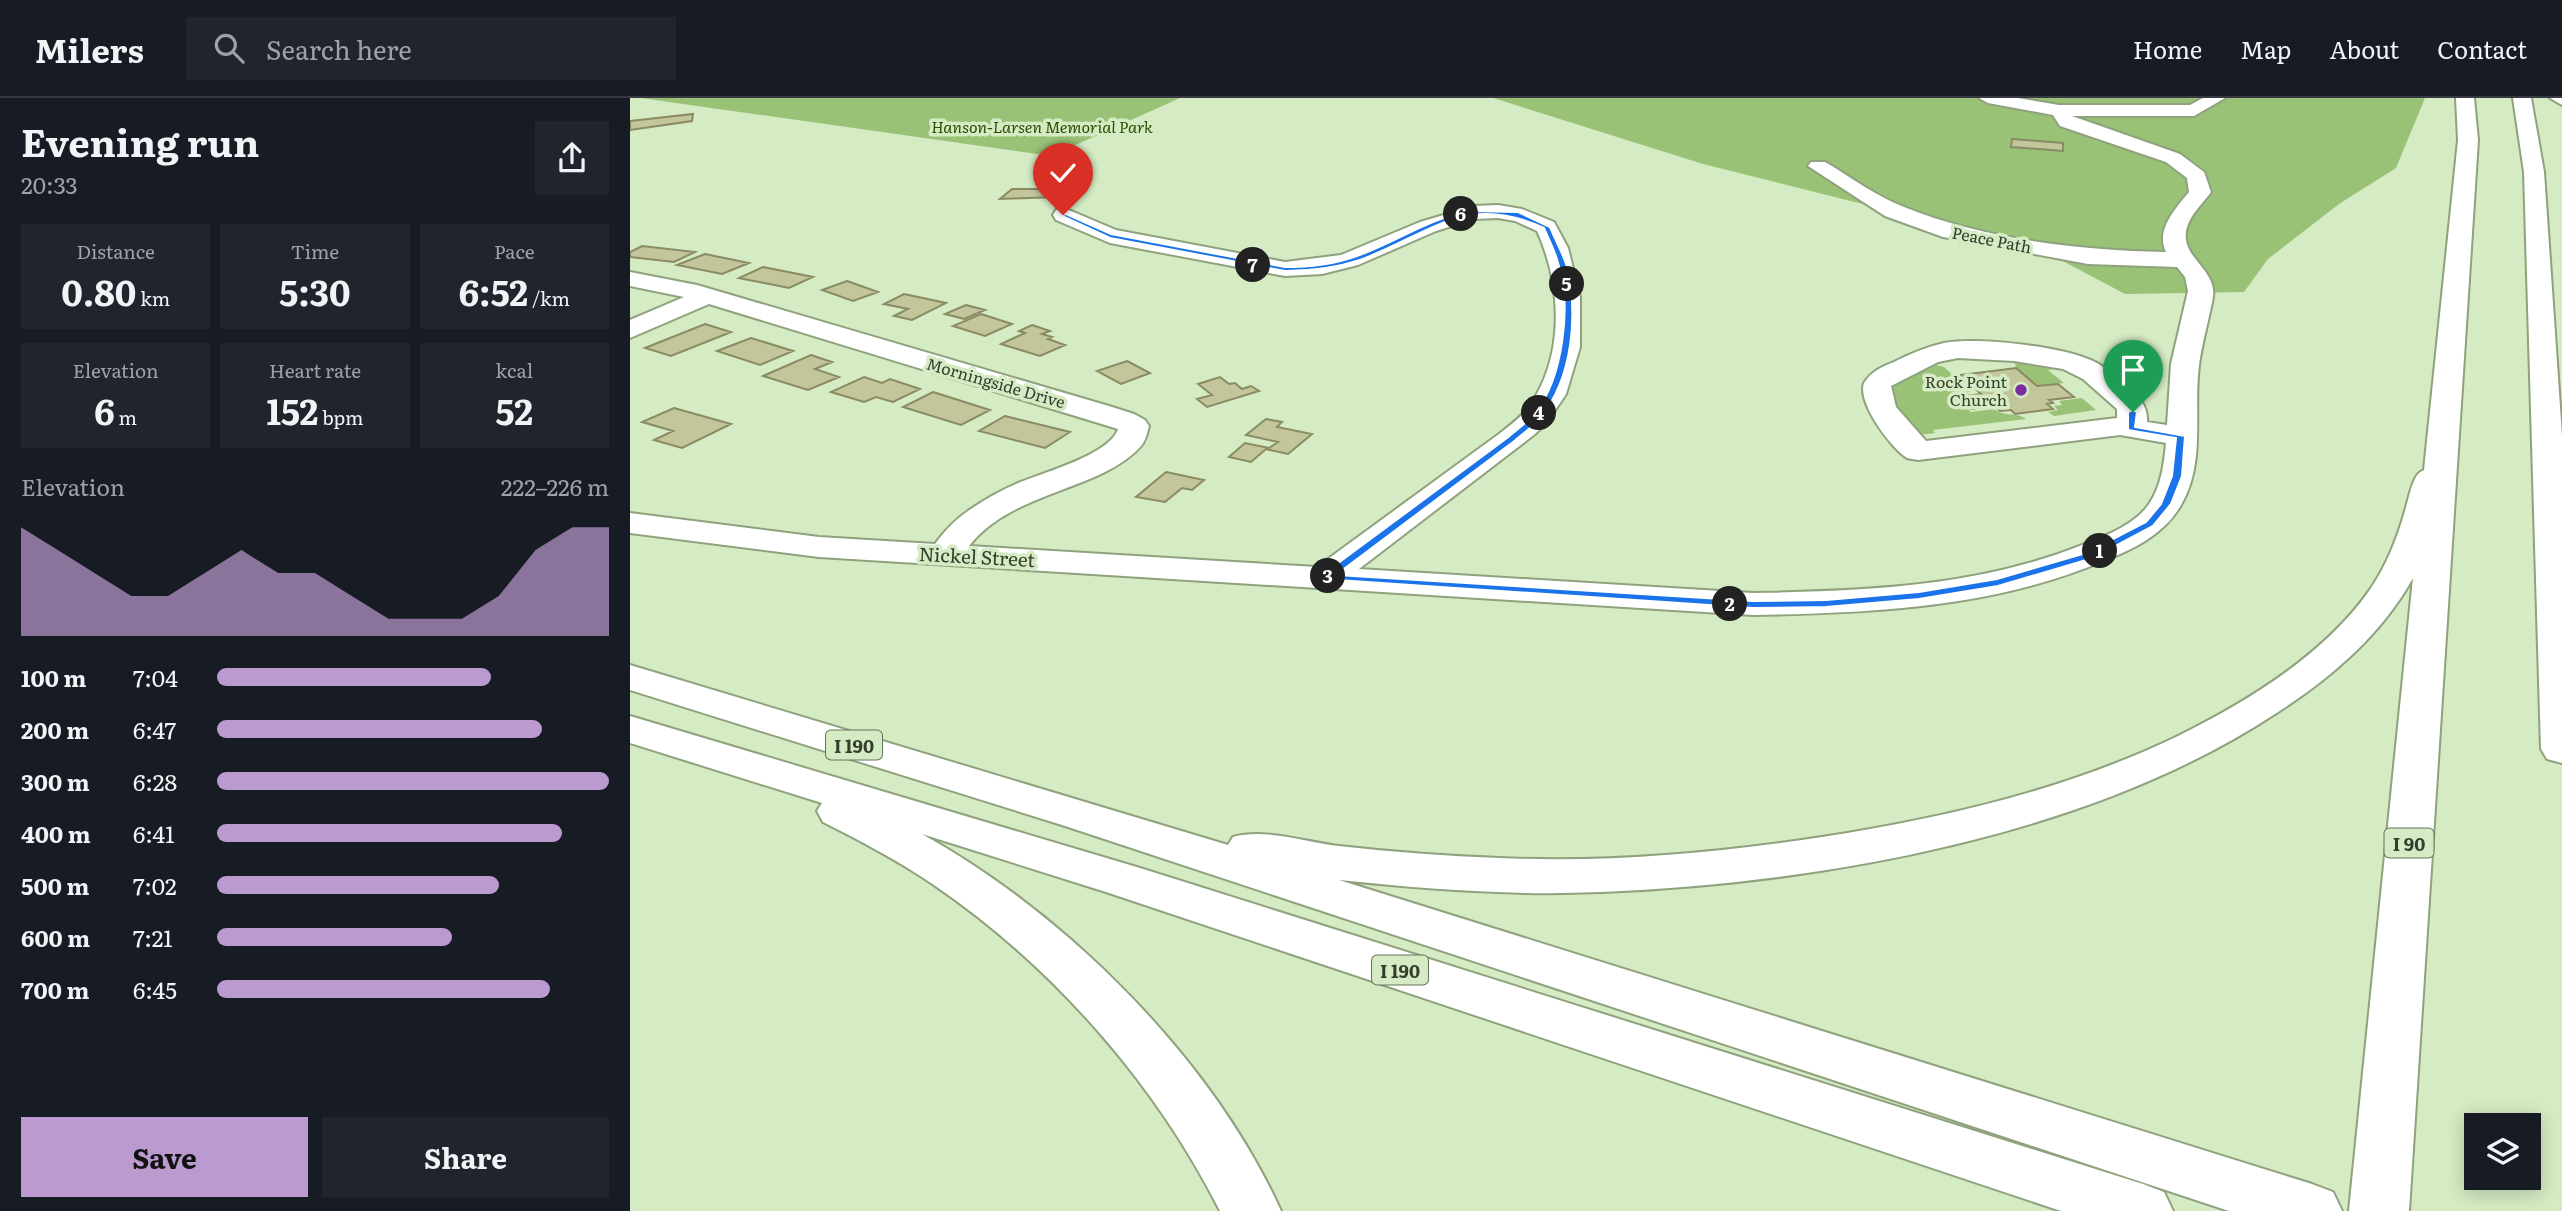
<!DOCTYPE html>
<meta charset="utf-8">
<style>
body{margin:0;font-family:Literata,serif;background:#20242c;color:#f1f3f6;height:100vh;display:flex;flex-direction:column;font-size:26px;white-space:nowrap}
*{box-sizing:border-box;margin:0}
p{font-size:23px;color:#9ea1a6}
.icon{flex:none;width:38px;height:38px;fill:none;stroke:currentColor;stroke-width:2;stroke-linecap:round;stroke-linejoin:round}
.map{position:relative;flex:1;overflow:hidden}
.details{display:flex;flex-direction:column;background:#171b24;width:630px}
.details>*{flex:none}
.controls{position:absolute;left:1834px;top:1015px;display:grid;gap:14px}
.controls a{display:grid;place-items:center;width:77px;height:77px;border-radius:0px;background:#171b24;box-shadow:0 4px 18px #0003;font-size:35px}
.pin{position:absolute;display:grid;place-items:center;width:60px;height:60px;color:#fff;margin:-72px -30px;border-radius:50% 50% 50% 0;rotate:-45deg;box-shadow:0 0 7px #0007}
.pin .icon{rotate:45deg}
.km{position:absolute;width:35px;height:35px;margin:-18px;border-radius:50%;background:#222;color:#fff;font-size:19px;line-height:35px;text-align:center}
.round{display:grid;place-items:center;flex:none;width:74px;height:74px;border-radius:0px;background:#20242c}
.headline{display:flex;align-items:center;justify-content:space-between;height:119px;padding:0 21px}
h1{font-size:38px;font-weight:700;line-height:52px}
.figures{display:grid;grid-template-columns:repeat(3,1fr);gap:10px;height:119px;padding:7px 21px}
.figures div{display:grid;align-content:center;border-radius:0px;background:#20242c;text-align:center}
.figures b{font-size:35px;font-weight:700}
.figures small{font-size:19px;font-weight:400}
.figures p{font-size:19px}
.chart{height:196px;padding:14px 21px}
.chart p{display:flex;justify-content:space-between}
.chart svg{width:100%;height:126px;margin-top:7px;fill:#bb9acf;opacity:.7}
.button{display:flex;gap:14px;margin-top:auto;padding:14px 21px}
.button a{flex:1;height:80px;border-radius:0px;background:#bb9acf;color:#111;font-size:28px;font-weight:700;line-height:80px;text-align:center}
.button a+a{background:#20242c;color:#f1f3f6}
ul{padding:0 21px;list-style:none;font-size:23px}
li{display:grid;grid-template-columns:112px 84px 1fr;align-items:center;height:52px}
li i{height:18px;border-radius:9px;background:#bb9acf}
header{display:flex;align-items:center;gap:42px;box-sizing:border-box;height:98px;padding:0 35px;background:#171b24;border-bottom:2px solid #363941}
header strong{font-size:33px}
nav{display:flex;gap:38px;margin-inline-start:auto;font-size:24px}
.search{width:490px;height:63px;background:#20242c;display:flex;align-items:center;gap:18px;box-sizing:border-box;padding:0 24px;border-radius:0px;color:#9ea1a6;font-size:26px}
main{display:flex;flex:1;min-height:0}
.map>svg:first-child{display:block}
.green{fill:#9ac277}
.building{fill:#c3c69b;stroke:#898b62;stroke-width:2}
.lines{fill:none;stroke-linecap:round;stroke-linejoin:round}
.minor-casing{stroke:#8ea27d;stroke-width:4}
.highway-casing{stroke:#8ea27d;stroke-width:4}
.minor{fill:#fff;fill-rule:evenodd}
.highway{fill:#fff;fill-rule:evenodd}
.route{fill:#1a73e8;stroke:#fff;stroke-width:2}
.poi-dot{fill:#792ea0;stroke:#d5ebc3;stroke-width:2.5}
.labels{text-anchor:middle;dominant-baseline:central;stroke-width:7;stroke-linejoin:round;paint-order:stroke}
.far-park-label{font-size:16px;font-style:italic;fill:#2d4d00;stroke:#d5ebc3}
.far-street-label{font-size:16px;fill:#353e2e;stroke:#d5ebc3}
.far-poi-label{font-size:16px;fill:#353e2e;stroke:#d5ebc3;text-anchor:end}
.shield{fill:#d5ebc3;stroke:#65725b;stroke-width:2}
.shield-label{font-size:18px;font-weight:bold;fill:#353e2e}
.street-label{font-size:19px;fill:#353e2e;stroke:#d5ebc3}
</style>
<header>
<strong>Milers</strong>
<div class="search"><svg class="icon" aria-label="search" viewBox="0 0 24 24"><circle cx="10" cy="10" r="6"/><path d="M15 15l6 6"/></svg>Search here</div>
<nav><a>Home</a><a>Map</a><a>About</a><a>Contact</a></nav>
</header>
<main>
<section class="details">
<div class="headline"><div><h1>Evening run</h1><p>20:33</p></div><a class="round"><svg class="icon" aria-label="share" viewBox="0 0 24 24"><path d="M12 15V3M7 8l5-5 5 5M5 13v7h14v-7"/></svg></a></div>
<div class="figures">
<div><p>Distance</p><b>0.80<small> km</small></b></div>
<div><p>Time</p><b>5:30</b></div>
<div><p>Pace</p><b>6:52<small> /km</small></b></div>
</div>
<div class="figures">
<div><p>Elevation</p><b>6<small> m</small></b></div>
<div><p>Heart rate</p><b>152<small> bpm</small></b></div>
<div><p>kcal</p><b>52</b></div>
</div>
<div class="chart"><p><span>Elevation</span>222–226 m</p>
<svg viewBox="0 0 160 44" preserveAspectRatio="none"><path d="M0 44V6L10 14L20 22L30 30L40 30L50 22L60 14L70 22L80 22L90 30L100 38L110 38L120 38L130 30L140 14L150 6L160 6V44z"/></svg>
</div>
<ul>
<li><b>100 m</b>7:04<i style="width:70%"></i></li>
<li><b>200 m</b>6:47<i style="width:83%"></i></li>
<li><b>300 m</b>6:28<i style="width:100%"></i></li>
<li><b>400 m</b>6:41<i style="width:88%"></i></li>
<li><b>500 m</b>7:02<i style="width:72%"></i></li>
<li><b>600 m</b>7:21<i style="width:60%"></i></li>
<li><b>700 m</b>6:45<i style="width:85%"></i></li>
</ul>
<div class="button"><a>Save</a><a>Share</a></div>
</section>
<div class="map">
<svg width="1932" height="1113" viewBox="0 0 1932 1113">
<rect width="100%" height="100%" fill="#d5ebc3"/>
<path class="green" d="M11,0H550L421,58Z
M863,0H1795L1766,70L1709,106L1638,161L1614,194L1495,196L1408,150L1073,66Z
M1385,265L1437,269L1418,272L1434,285L1407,288L1386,270Z
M1306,267L1314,269L1341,293L1326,299L1341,314L1364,311C1373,319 1388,314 1396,321L1303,332L1305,335L1288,337L1281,333L1253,290L1284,273Z
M1452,300L1466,312L1424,318L1418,314L1428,312L1424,308L1432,307L1429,303Z"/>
<path class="building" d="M63,16L62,23L0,32V23Z
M1382,41L1433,45V53L1381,49Z
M382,91H434L426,99L370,101Z
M12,148L65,154L44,164L0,159V154Z
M75,156L119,165L92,176L47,167Z
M133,169L183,179L159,190L109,180Z
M217,183L248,194L223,203L192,192Z
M274,196L316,205L282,222L264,218L278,211L254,206Z
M336,207L355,212L334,221L315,216Z
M351,216L382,226L355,238L323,228Z
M75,226L101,234L41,258L15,250Z
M402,227L420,233L412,236L422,239L418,241L435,247L410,258L371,246L395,235L389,233Z
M121,240L163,253L130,267L87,253Z
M181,257L202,264L185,271L209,279L178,292L133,278Z
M497,263L520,275L491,286L467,273Z
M1386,270L1407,288L1428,286L1444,299L1419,302L1423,305L1417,306L1423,311L1385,316L1381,312L1370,313L1364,308L1341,311L1329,299L1351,296L1331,277Z
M234,279L252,285L260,281L290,291L263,304L246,299L234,304L201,294Z
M590,279L599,286L605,285L612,291L621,288L629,293L577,309L567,301L582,297L568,286Z
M303,294L360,312L331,327L273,309Z
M44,310L101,326L52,350L24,342L43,333L12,324Z
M375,318L440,334L415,350L349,333Z
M636,321L652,324L647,329L682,336L658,356L636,351L621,364L599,359L615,345L639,350L648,344L616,337Z
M536,374L574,382L562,392L552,390L535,404L506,399Z"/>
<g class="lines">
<defs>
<path id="minor" d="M1349,0H1388L1429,7H1560L1573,0H1595L1564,18H1442L1550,56L1574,74L1581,94C1573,105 1561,116 1557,129C1548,159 1587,170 1583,199C1579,222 1572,244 1569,267C1563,313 1576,365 1551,407C1534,437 1502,452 1471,464C1361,510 1241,515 1123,517L189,459L0,435V415L189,439L305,446C316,431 328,419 344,409C357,400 372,392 386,386C411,375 480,357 488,331L79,206L0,240V222L54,199L0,188V174L67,187L479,308L504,316L515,322L519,328C517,335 516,342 511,348C471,393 381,393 339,448L687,469L869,336C879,328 890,320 898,310C935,259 932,188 907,133L885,123L868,120L844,121L806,133L728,167L692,176L655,178L480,145L426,122L423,117L426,112L434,110L486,132L655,164L711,157L790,124L844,108L868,107L892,111L924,124L938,150L950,199V249L936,296L918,323L905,336L729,471L1123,495C1235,493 1347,489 1452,447C1475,438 1505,427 1519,406C1531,389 1534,366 1536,345L1490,337L1288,362C1284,361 1280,361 1277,360C1260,349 1227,304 1234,285C1242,273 1251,269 1264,264C1280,256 1296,249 1314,245C1348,239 1426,248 1458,261C1473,266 1485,279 1497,290C1509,300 1518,307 1517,324L1537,327L1541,266L1558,193L1555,179L1547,169L1458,166L1313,139L1255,118L1178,68L1181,64H1195C1221,79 1247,99 1274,109C1357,142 1448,152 1536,154C1525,132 1546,110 1559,94L1557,80L1536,64L1430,28L1423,17L1358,5ZM1328,260L1384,263L1433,271L1453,281L1487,311V320L1296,343L1266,309L1261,288L1308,264Z"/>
<path id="highway" d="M1826,0H1844L1848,42L1779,1113H1719L1783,480C1751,537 1702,579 1648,614C1461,738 1193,785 971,794C883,798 796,791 709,782L1682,1086L1703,1094L1712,1113H1599L432,727L0,592V567L598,747L603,739C636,730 675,744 709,748C763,754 816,758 870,760C977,765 1086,755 1192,739C1314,720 1436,692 1548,638C1617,604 1694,557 1739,493C1756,469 1767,441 1775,413C1778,403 1780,391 1785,381C1788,375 1789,375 1794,372L1828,42Z
M1883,0H1901L1914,74L1932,338V665L1917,661L1911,651L1894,74Z
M1920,0H1932V7Z
M0,618L510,770L1513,1086L1534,1094L1543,1113H1431L476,794L292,736C437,817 582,961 651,1113H590C526,986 423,868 304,787C269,763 231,743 193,724L187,713L192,705L0,645Z"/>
</defs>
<use href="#minor" class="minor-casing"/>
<use href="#highway" class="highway-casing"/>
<use href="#minor" class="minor"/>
<use href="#highway" class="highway"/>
</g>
<path class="route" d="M839,113L888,114L920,129C925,142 933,155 937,169C948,217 943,279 911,319C904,328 892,336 883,344L706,477L1123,503L1196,502L1289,494L1367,481L1456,455L1516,424L1531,406L1542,378L1546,340L1498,332V314L1503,312L1507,314L1505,329L1555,338L1552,378L1541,406L1523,428L1463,460L1368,488L1289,501L1196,509L1123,510L692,481V477L877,340C886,332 897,325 905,315C933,280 942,207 928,165C925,153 919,142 914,130C835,94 800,136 730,162C706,170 680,173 655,173L480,140L430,117L436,116L481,136L655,169C678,169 701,167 724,159C763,146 797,121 839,113Z"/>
<circle class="poi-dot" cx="1391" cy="292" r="7"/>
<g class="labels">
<g class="far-park-label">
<text x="412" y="28">Hanson-Larsen Memorial Park</text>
</g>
<g class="far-street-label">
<text transform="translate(1362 141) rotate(11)">Peace Path</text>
<text transform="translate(366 284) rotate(16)">Morningside Drive</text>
</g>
<g class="far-poi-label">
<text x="1377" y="283">Rock Point<tspan x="1377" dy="18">Church</tspan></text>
</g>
<g class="shield">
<rect x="196" y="632.5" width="56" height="29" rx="5"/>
<rect x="1754.5" y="730.5" width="49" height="29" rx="5"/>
<rect x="742" y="857.5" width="56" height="29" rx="5"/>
</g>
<g class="shield-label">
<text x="224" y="647">I 190</text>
<text x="1779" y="745">I 90</text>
<text x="770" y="872">I 190</text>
</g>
<g class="street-label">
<text transform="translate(347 458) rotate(3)">Nickel Street</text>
</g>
</g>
</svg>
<div class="controls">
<a><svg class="icon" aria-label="layers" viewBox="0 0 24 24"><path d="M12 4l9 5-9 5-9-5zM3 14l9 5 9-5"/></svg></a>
</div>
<div class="pin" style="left:1503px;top:314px;background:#1e9e55"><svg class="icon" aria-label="arrive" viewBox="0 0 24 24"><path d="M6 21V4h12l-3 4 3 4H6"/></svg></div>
<div class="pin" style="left:433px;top:117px;background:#d93025"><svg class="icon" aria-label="check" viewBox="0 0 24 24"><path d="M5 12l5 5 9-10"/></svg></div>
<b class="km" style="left:1470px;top:453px">1</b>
<b class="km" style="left:1100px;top:506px">2</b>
<b class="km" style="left:698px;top:478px">3</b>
<b class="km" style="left:909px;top:315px">4</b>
<b class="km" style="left:937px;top:186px">5</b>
<b class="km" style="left:831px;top:116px">6</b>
<b class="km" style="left:623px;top:167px">7</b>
</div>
</main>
